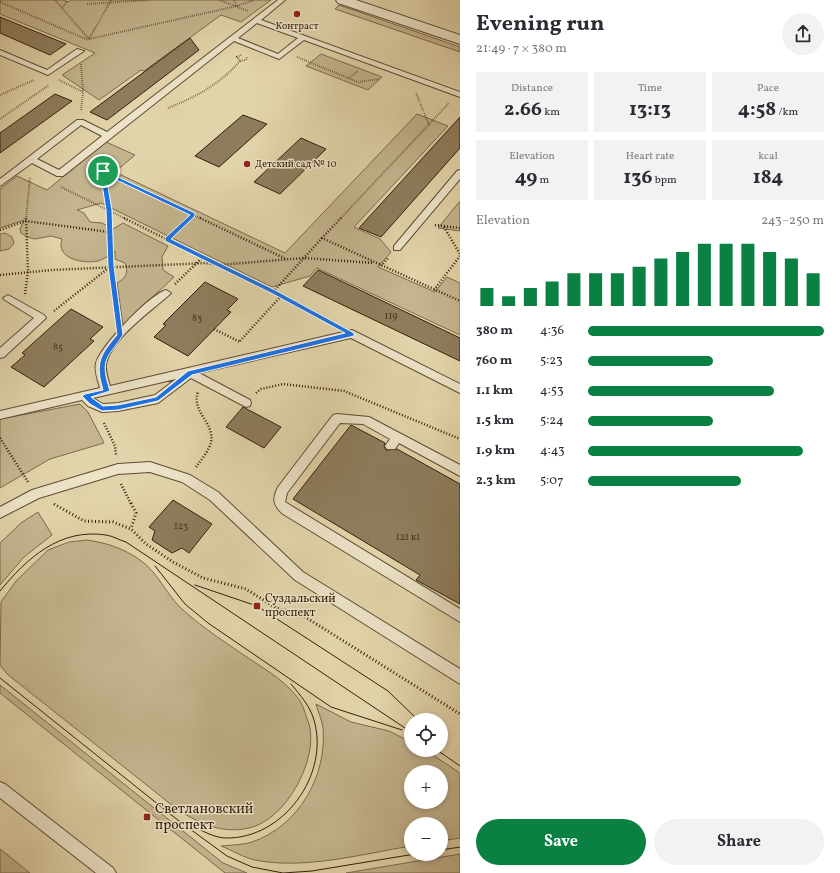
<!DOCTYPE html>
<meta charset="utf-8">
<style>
body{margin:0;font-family:Vollkorn,serif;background:#f2f2f3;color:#2b2b33;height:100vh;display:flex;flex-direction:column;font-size:15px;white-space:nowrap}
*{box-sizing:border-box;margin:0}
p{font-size:13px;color:#7c7c81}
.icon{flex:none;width:22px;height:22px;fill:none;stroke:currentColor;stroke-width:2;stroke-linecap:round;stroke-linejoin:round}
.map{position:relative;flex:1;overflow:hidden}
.drawer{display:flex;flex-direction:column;background:#fff;width:380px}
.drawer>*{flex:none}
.controls{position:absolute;left:404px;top:713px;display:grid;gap:8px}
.controls a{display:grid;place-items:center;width:44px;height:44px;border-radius:50%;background:#fff;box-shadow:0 2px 6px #0003;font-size:20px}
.pin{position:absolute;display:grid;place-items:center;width:34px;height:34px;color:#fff;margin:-17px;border:2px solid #fff;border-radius:50%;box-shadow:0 1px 4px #0007}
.round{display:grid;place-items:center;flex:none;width:42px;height:42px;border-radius:21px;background:#f2f2f3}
.overview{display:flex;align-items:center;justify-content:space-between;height:68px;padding:0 16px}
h1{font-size:22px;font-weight:700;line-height:30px}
.stats{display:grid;grid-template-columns:repeat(3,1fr);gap:6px;height:68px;padding:4px 16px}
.stats div{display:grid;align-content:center;border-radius:0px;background:#f2f2f3;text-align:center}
.stats b{font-size:20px;font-weight:700}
.stats small{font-size:11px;font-weight:400}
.stats p{font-size:11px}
.chart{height:112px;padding:8px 16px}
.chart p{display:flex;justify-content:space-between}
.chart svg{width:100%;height:72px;margin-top:4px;stroke:#0b8043;stroke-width:6}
.primary-button{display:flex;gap:8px;margin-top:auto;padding:8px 16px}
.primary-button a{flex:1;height:46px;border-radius:24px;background:#0b8043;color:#fff;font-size:16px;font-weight:700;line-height:46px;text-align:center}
.primary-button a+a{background:#f2f2f3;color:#2b2b33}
ul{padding:0 16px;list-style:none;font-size:13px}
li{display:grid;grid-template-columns:64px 48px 1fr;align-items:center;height:30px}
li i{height:10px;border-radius:5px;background:#0b8043}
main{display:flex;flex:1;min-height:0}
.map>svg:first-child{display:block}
.green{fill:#c4b58f;stroke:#7b6a4c;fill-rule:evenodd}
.building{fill:#8e7d5d;stroke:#321e0a}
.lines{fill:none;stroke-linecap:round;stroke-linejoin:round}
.lane-casing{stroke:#5e4c32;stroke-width:2}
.street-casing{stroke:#5e4c32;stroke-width:2}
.path-far2{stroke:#321e0a;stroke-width:2;stroke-dasharray:0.5 1.5;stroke-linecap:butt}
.path-far1{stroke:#321e0a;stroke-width:2.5;stroke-dasharray:1 2;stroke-linecap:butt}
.path{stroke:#321e0a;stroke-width:3;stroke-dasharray:1 2.5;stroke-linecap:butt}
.lane{fill:#ece3c8;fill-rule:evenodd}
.street{fill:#ece3c8;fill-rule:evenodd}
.tram{stroke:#321e0a;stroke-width:1}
.route{fill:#1a73e8;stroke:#fff;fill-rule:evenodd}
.poi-dot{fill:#8f2418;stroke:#ece3c8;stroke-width:1.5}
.labels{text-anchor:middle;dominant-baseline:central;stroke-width:3;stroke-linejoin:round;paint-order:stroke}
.far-poi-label{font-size:10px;fill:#321e0a;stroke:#ece3c8}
.number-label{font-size:10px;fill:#49361f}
.poi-label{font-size:12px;fill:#321e0a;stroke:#ece3c8;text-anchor:start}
.near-poi-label{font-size:14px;fill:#321e0a;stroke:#ece3c8;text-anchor:start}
</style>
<main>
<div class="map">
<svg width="460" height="873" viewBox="0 0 460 873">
<rect width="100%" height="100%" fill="#e2d4aa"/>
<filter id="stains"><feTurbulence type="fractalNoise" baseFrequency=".005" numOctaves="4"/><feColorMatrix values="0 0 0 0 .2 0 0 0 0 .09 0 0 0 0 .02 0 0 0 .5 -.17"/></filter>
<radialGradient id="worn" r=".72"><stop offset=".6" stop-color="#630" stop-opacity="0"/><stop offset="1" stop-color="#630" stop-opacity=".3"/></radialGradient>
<path class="green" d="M0,0H63L68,2L71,0H271L241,22L221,15L144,71L141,70L99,100L62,75L95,53L0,14Z
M339,5L460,47V52L335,9Z
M321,54L382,77L368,90L306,66Z
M417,114L448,126L354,227L380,239L391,252L378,267L435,292L447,277L460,283V335L317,268L310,276L272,287L101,203L77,210L84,213L90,222L102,223L113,229L123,223L168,246L162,257L163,270L174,277L123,325L117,283C126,278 129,273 125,263L115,259V251C110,255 104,259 98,261C84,264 55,259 62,239L51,236L35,239L27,237L21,233L20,229L24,220L0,228V189L17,176L47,190L106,142L135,155L115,172L285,253Z
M460,201V231L438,228Z
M5,233L12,237L14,243L9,249L0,251V234Z
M80,404L88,412L104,443L50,459L0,488V419Z
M38,512L52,535L24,557L0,585V543L21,523Z
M87,540C107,543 123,548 140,560C158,572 167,596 183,610C204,629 228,644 251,660C268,671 289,684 300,701C304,707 306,717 309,724C319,759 286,820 249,828C222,834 201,824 178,810L7,674L0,665L1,602L16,581L48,550L69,542Z
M0,685L223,863L247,873H225L0,693Z
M316,704L351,722L389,731L411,742V750H425L460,773V838L441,841V824H411V846C362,854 304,870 255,860C244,858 232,850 221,846C231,845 243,845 252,842C299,826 327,776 323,728C322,720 318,712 316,704ZM411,772H441V802H411Z
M0,849L30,873H0Z
M460,854V873H346Z"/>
<path class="building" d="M0,17L66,44L50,55L0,33Z
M190,38L199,50L107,120L90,112Z
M55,94L72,101L0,153V133Z
M243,115L267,124L219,167L195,156Z
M460,117V148L381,237L359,228Z
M301,138L326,149L280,194L254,182Z
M318,270L460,338V361L303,286Z
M205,282L238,299L227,310L231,312L188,356L154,337L166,325L163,324Z
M71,309L103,327L90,339L94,341L44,387L11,367L25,355L22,353Z
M243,407L281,427L264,448L226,427Z
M351,425L385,443L384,446L386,450L397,449L460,484V604L416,580L420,575L293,499Z
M173,500L212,524L189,553L182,548L172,553L152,540L155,531L149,527Z"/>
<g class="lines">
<defs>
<path id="lane" d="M278,0H285L261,20L460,92V97L304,40L279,59L234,41L63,176H57L32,163L0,186V179L77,120H83L107,132ZM257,23L298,38L278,54L238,38ZM81,125L102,136L59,170L37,159Z
M77,49L84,51L48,75L0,55V50L47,70Z
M460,170V179L400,250H394V246L457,171Z
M166,290L171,293L169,295C151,311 111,339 106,364C105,371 108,379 110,386L352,330L460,384V393L351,338L199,373L250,400L251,403L250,406L246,407L191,378L158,403L118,411L102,412L88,406L82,400L0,419V411L100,388C98,380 94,371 96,363C101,346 149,295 166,290ZM176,379L155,395L118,403L103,404L93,398Z
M8,295L44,315L46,318L4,357L0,358V348L34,318L5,300L3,298Z
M337,414L369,417L460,465V476L399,443L395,449H387L385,446L390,439L363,424L340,423L287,493L285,502L460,609V622L283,514C273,505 272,499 278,487L333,415Z
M150,462L190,475L218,492L303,572L460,669V684L295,580L210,500L182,482L150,472L118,474L39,498L0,518V507L32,490L118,464Z
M0,782L5,784L113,868L116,873H96L0,798Z"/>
<path id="street" d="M336,0H356L460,35V44L338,3Z"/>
</defs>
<use href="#lane" class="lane-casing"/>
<use href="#street" class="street-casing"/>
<path class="path-far2" d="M55,0L89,39
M219,0L248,11
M234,0L237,6
M0,2L88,40
M87,4L149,0
M62,8L68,0
M89,39L237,6L254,0
M89,39L111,0
M241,55L237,57L240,61L246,60L247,57
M297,57L358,82L379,79
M81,64L83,92
M349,78L358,71
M59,80L83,92L81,110
M416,93L429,125
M0,95L34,80
M168,108C196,97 220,84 240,61
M0,119L49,85
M101,159L109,219
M103,171L193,215
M61,187L126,219
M26,219L30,177
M189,219L193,215L202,219
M340,219L449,103"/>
<path class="path-far1" d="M109,218L111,266L118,317
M124,218L214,263
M200,218L286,259
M341,218L322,238L460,301
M435,225L460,228
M444,227L460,254
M0,230L26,221L109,232
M167,240L190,218
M219,265L332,323
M381,266L389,257
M0,275L52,270L206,263L218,265L304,258L374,263
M175,284L203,257
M434,290L460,256
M273,292L322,238
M25,294L28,271L26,218
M54,311L111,266
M214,329L240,342
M240,341L281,296
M256,393L261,389L283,384L344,391L460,439
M104,423L115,446L116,455
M0,438L28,482
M196,467C201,460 209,451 211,442C215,423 191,412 198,392
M121,484L131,504"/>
<path class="path" d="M131,503L136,513L131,529
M54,504L84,521L113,522L131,529L146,544L173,562L203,578L246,589L276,608L302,615L460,714"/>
<use href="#lane" class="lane"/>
<use href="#street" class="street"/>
<path class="tram" d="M155,566L185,604L208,623L331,707L402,730
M195,585L257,606L388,691L418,720
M0,591C27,558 60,528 106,535C113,536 119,540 126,542L411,732
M0,678L179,821L227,856L252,867L283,873L312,871L415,854
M437,750L460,766
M191,826C202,830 214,838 226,838C283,839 330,775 314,720C310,706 300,695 291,684
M441,850L460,847"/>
</g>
<path class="route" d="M103,170L195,213V216L171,239L275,290L354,333V336L192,375L158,401L118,410L102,411L90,404L82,396L85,394L103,390C95,363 100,355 117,335L108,266L106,210L100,171ZM106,175L190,215L165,238V241L271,293L345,333L188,371L156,397L118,405L103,406L91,397L110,391C100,359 106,360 123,335L114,266L112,210Z"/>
<g class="poi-dot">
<circle cx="297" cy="14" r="4"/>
<circle cx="247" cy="164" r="4"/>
<rect x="253" y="602" width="8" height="8" rx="2"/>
<rect x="143" y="813" width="8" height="8" rx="2"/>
</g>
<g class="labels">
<g class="far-poi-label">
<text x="297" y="26">Контраст</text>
<text x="255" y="164" text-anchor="start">Детский сад № 10</text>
</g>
<g class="number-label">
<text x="391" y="316">119</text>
<text x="197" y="318">83</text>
<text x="58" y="347">85</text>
<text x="181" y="526">123</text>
<text x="408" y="537">121 к1</text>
</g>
<g class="poi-label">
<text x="265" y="599">Суздальский<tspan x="265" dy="14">проспект</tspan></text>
</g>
<g class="near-poi-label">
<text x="155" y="809">Светлановский<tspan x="155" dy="16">проспект</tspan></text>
</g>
</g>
<rect width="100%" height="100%" filter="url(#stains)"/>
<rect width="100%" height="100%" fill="url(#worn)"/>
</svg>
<div class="controls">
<a><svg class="icon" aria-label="locate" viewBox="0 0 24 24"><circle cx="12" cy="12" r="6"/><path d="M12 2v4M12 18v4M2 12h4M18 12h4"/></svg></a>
<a>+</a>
<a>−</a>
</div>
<div class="pin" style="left:103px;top:171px;background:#1e9e55"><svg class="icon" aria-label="arrive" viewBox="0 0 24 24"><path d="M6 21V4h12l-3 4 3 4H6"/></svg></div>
</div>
<section class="drawer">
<div class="overview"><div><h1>Evening run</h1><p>21:49 · 7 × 380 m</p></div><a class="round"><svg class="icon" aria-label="share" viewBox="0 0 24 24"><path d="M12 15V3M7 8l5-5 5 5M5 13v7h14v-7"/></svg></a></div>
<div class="stats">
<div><p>Distance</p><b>2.66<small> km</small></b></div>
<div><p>Time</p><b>13:13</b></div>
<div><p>Pace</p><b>4:58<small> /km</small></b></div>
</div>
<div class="stats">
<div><p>Elevation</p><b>49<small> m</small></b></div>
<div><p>Heart rate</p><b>136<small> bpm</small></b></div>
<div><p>kcal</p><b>184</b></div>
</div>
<div class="chart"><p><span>Elevation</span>243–250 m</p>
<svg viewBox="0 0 160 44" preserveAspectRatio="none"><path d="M5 44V33M15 44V38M25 44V33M35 44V29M45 44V24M55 44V24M65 44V24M75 44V20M85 44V15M95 44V11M105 44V6M115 44V6M125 44V6M135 44V11M145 44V15M155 44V24"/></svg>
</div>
<ul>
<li><b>380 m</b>4:36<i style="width:100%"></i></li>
<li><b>760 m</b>5:23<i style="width:53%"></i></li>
<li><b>1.1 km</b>4:53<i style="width:79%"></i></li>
<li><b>1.5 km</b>5:24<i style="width:53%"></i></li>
<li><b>1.9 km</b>4:43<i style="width:91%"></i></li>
<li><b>2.3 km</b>5:07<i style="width:65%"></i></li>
</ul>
<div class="primary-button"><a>Save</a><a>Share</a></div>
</section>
</main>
